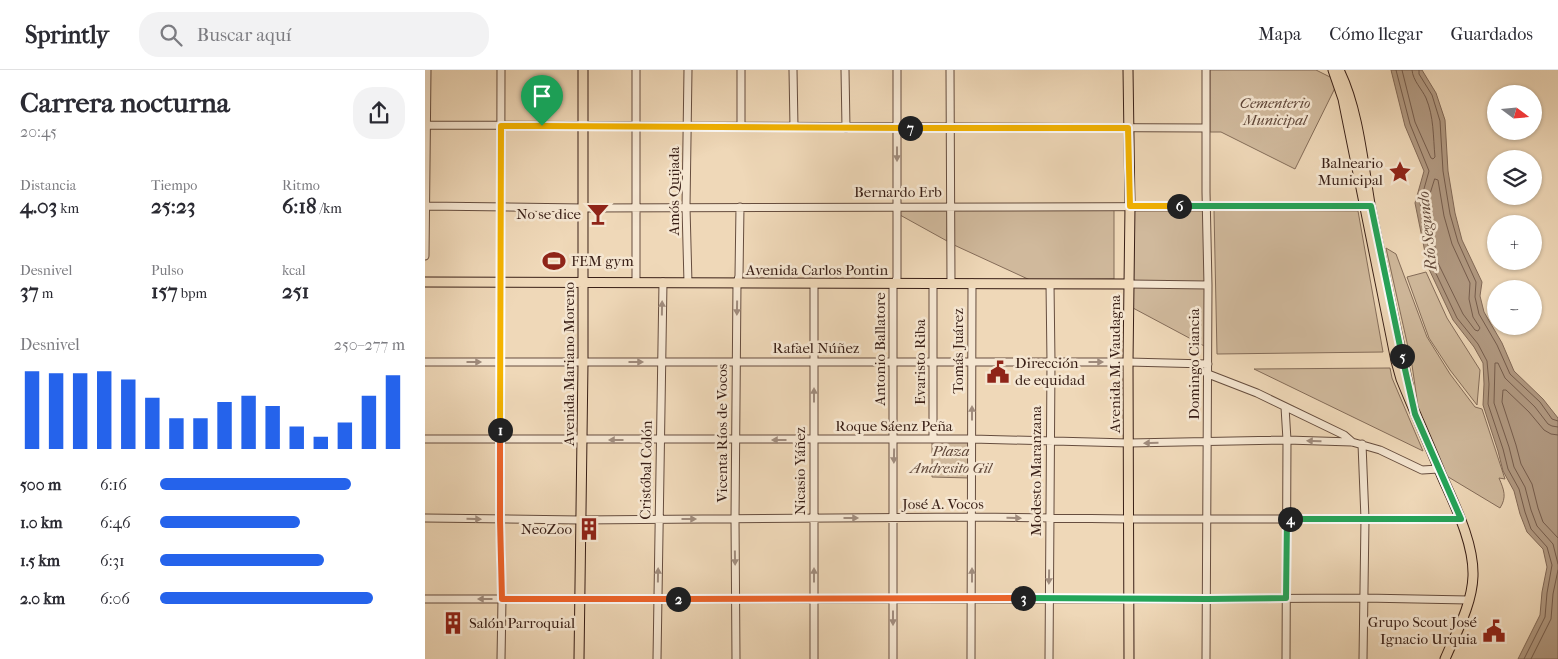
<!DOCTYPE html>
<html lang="es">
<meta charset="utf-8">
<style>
body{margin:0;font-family:"IM FELL French Canon",serif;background:#f2f2f3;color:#2b2b33;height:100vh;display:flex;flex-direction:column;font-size:19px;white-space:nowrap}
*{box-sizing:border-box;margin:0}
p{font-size:16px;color:#7c7c81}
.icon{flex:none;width:28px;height:28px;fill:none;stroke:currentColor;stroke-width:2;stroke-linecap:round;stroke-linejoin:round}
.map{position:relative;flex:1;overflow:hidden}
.side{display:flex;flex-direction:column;background:#fff;width:425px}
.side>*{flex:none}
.needle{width:32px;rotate:106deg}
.controls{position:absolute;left:1062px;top:15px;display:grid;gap:10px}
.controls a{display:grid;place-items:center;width:55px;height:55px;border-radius:50%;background:#fff;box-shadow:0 1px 4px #0004;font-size:25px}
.pin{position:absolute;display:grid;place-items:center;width:42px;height:42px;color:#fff;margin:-51px -21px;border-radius:50% 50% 50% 0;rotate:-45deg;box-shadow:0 0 5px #0007}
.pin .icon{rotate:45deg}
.km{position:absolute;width:25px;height:25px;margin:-12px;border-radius:50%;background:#222;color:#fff;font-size:14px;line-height:25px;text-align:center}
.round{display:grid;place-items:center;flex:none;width:52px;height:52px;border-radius:20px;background:#f2f2f3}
.headline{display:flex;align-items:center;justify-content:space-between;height:85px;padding:0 20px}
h1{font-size:28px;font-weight:700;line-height:38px}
.figures{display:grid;grid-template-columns:repeat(3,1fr);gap:8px;height:85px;padding:5px 20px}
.figures div{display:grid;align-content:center}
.figures b{font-size:21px;font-weight:700}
.figures small{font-size:14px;font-weight:400}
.figures p{font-size:14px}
.chart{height:140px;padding:10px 20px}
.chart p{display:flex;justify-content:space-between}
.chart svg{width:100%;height:90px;margin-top:5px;stroke:#2563eb;stroke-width:6}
ul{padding:0 20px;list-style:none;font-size:16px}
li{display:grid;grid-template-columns:80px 60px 1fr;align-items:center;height:38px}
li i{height:12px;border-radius:6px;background:#2563eb}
header{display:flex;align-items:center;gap:30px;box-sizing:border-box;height:70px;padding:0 25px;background:#fff;border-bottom:1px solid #e1e1e2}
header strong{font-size:24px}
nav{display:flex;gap:28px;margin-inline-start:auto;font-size:18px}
.search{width:350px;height:45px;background:#f2f2f3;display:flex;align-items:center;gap:12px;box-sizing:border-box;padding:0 18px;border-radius:20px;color:#7c7c81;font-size:19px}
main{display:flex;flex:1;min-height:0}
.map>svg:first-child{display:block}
.green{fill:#d0b99c;stroke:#846c59}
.water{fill:#b19981;stroke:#816856}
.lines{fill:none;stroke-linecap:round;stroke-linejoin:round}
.shore{stroke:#755c4c;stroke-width:1}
.minor-casing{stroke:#664d3e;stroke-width:9}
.major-casing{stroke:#391f16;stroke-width:11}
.minor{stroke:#f5e6d1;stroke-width:7}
.major{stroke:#efd8b8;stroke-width:9}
.oneway{fill:#a08c7d}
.split-1-casing{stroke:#fff;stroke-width:10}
.split-2-casing{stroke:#fff;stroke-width:10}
.split-3-casing{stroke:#fff;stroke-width:10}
.split-4-casing{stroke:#fff;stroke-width:10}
.split-5-casing{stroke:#fff;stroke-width:10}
.split-6-casing{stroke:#fff;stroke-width:10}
.split-7-casing{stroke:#fff;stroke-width:10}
.split-8-casing{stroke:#fff;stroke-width:10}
.split-1{stroke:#f5b400;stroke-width:6}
.split-2{stroke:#f0652b;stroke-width:6}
.split-3{stroke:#f0652b;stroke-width:6}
.split-4{stroke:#22a559;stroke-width:6}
.split-5{stroke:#22a559;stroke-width:6}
.split-6{stroke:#22a559;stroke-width:6}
.split-7{stroke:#f5b400;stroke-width:6}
.split-8{stroke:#f5b400;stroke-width:6}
.labels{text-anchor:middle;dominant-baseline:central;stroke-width:5;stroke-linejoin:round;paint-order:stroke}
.park-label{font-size:15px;font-style:italic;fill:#5f4638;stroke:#f5e6d1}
.poi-label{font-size:15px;fill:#391f16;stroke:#f5e6d1;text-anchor:end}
.street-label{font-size:15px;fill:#391f16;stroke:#f5e6d1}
.water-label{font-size:16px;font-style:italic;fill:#634a3b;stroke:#f5e6d1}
</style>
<header>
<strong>Sprintly</strong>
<div class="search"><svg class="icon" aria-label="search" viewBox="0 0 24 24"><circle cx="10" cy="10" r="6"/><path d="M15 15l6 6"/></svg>Buscar aquí</div>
<nav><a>Mapa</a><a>Cómo llegar</a><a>Guardados</a></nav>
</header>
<main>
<section class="side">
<div class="headline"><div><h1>Carrera nocturna</h1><p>20:45</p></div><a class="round"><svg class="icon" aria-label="share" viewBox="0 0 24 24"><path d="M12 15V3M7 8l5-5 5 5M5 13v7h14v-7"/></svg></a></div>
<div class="figures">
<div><p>Distancia</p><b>4.03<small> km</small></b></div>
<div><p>Tiempo</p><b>25:23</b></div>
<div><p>Ritmo</p><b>6:18<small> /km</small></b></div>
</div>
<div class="figures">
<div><p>Desnivel</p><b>37<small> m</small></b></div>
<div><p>Pulso</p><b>157<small> bpm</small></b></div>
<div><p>kcal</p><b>251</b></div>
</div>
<div class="chart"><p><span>Desnivel</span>250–277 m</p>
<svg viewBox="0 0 160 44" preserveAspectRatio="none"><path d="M5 44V6M15 44V7M25 44V7M35 44V6M45 44V10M55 44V19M65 44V29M75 44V29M85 44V21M95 44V18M105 44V23M115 44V33M125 44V38M135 44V31M145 44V18M155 44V8"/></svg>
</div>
<ul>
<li><b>500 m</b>6:16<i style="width:78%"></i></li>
<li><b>1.0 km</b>6:46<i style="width:57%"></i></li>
<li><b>1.5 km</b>6:31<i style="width:67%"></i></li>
<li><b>2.0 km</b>6:06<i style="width:87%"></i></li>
</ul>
</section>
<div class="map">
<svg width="1133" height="589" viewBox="0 0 1133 589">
<rect width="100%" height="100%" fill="#efd8b8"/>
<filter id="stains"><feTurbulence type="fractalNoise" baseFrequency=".004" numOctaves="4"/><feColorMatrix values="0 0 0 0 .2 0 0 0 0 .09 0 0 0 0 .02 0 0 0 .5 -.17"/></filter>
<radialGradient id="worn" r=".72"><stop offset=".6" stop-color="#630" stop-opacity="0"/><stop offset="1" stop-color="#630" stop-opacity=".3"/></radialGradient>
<path class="green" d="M785,0H891L909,9L911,16L870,99L796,62H785Z
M475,139H523L522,171L475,145Z
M529,139L689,140V209L605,210L529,175Z
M789,140L933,141L958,282L792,284Z
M709,141H780L783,278L708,238Z
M961,178L971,184L1002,267L1025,304L1050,337L1057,339L1080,409L1074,408C1079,420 1082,427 1075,438L1020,405L994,343L987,295Z
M1001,202L1022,248L1055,300L1052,335L1025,300L1004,268L982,207Z
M965,298L967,308L998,381L829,299Z
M507,371H544L545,408L507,407Z"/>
<path class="water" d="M966,0H997L1011,23L1020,50L1023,101L1030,143L1037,170L1057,212L1055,226L1059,242L1077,273L1089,301L1118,329L1133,348V589H1093L1115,545L1117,522L1122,497L1118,479L1102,462L1095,444L1089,421L1078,401L1073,381L1058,335L1059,314L1058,293L1049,277L1028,250L1003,197L990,133L999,101L980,56Z"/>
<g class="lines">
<path class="shore" d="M971,0L985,54L1004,101L995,133L1007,195L1032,248L1053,274L1062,291L1064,314L1063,334L1078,379L1083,399L1094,419L1100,442L1106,459L1122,477L1127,495L1122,523L1120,547L1099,589
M977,0L990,52L1006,88L1008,89L1010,87C1008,66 1009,47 1001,28C997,19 988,11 987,0
M994,0V4L1007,25L1015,51L1018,101L1025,144L1033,172L1051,212L1050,227L1054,244L1072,275L1085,304L1115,332L1127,349L1133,351
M1010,109L1013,110L1019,146L1027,174L1045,213L1044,229L1048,247L1055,258L1053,261L1050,260L1038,244L1013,193L1002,134Z
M1133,357L1127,356L1123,354L1110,337L1080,308L1073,293H1070L1069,333L1084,377L1089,397L1100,417L1106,440L1112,456L1128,474L1133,494
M1133,365L1126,364L1119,360L1104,342L1081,320H1078L1077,332L1091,375L1096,394L1107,414L1113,438L1118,452L1133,468
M1106,589L1126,549L1128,524L1133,500"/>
<defs>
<path id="minor" d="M368,0L369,57
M420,0L421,58
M525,0L526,213
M781,0V122L783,215L781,589
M0,55L781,58
M316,56V0
M0,136L159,138L943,136
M0,186L2,0
M211,213V0
M263,213L261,137L263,0
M508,214V369
M704,214L783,215
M0,292H703L783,294
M783,304L832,323L919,365L927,372
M860,337L862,370L861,589
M0,369H547L704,373L862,370L927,372L955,380L997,400L1014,399
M937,374L940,449L938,589
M0,448L155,450L547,447L703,449H1036
M0,529H781L939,528L1043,530
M76,589L77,529L75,450L76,0
M232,589L238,212
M311,589L310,449L312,213L314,206L315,137
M389,589V214
M468,589V217L472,208V0
M546,589L547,213
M624,589L626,292L625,214"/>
<path id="major" d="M703,0L705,136L703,292L704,589
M908,0L918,29L971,291L976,309C989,341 1003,372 1016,404C1029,434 1049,472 1048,506C1047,535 1031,563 1020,589
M914,0C933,38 938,92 945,134C957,194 970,254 983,314
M0,212L704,214
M154,589L158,293V0"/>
</defs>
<use href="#minor" class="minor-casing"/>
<use href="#major" class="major-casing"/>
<use href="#minor" class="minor"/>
<use href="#major" class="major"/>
</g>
<defs><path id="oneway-solid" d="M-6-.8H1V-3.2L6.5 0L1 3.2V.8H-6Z" transform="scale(1.25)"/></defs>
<g class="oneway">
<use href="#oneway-solid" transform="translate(472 84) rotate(90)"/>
<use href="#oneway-solid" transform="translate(237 238) rotate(-89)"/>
<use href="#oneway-solid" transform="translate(312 238) rotate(91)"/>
<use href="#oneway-solid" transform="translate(49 292)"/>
<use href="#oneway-solid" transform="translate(211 292)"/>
<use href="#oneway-solid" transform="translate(671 292)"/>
<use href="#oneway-solid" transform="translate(389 325) rotate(-90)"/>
<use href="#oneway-solid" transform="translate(547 343) rotate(-90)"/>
<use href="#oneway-solid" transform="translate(191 370) rotate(180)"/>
<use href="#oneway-solid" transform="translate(354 370) rotate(180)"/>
<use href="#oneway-solid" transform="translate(889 371) rotate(-178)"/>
<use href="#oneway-solid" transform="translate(726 373) rotate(179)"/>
<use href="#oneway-solid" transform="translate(469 386) rotate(91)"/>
<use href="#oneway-solid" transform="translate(426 448)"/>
<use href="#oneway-solid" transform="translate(589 448) rotate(1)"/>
<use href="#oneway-solid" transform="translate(49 449) rotate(2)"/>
<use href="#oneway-solid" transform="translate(264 449)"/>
<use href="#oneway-solid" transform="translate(310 488) rotate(89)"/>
<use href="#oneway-solid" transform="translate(233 505) rotate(-89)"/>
<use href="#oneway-solid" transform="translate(389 505) rotate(-90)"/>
<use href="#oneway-solid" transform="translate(547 505) rotate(-90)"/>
<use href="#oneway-solid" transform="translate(624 507) rotate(91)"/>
<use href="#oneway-solid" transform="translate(60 529) rotate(-180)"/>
<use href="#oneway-solid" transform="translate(468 548) rotate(90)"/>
</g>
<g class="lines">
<defs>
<path id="split-1" d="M75,360L76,56H117"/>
<path id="split-2" d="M75,360V450L77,529H253"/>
<path id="split-3" d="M253,529L598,528"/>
<path id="split-4" d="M598,528L782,529L861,528L862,449H865"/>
<path id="split-5" d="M865,449H1036L990,344L977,286"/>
<path id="split-6" d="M754,136H946L977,286"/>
<path id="split-7" d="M485,58H703L705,136H754"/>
<path id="split-8" d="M117,56L485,58"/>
</defs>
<use href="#split-1" class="split-1-casing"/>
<use href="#split-2" class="split-2-casing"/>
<use href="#split-3" class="split-3-casing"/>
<use href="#split-4" class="split-4-casing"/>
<use href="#split-5" class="split-5-casing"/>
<use href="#split-6" class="split-6-casing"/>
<use href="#split-7" class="split-7-casing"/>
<use href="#split-8" class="split-8-casing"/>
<use href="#split-1" class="split-1"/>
<use href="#split-2" class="split-2"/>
<use href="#split-3" class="split-3"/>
<use href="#split-4" class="split-4"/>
<use href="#split-5" class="split-5"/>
<use href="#split-6" class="split-6"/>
<use href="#split-7" class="split-7"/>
<use href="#split-8" class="split-8"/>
</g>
<defs>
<symbol id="sight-bare" viewBox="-9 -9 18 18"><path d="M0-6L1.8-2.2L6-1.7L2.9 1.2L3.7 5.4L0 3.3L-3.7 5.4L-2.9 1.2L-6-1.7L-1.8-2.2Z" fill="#8f2418" stroke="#f5e6d1" stroke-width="2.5" paint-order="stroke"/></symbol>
<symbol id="bar-bare" viewBox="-9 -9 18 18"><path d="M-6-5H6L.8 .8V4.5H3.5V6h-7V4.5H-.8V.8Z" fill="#8f2418" stroke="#f5e6d1" stroke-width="2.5" paint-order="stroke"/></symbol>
<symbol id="stadium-bare" viewBox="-9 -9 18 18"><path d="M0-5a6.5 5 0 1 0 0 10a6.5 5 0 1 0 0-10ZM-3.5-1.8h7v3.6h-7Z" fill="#8f2418" stroke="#f5e6d1" stroke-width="2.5" paint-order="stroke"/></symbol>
<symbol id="civic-bare" viewBox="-9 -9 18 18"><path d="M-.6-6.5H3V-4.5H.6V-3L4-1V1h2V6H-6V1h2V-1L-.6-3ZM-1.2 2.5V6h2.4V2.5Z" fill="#8f2418" stroke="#f5e6d1" stroke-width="2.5" paint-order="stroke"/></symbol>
<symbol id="building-bare" viewBox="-9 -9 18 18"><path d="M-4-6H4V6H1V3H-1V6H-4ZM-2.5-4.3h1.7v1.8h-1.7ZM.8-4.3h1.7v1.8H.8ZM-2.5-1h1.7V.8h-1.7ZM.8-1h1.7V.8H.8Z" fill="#8f2418" stroke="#f5e6d1" stroke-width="2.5" paint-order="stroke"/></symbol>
</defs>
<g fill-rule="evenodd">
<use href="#sight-bare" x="959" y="86" width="32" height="32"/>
<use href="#bar-bare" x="157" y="128" width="32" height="32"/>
<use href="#stadium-bare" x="113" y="175" width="32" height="32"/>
<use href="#civic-bare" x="557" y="286" width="32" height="32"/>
<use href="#building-bare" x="148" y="443" width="32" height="32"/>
<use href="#building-bare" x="12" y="537" width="32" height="32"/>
<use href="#civic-bare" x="1053" y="545" width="32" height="32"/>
</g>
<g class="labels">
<g class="park-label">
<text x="850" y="33">Cementerio<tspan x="850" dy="17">Municipal</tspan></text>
<text x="526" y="381">Plaza<tspan x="526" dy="17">Andresito Gil</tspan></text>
</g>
<g class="poi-label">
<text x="958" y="93">Balneario<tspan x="958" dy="17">Municipal</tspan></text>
<text x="156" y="144">No se dice</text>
<text x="146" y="191" text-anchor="start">FEM gym</text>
<text x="590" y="293" text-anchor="start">Dirección<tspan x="590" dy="17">de equidad</tspan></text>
<text x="147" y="459">NeoZoo</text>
<text x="1052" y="552">Grupo Scout José<tspan x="1052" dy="17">Ignacio Urquia</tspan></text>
<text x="44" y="553" text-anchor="start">Salón Parroquial</text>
</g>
<g class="street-label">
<text transform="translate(249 121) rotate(-90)">Amós Quijada</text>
<text x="473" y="122">Bernardo Erb</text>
<text x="392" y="200">Avenida Carlos Pontin</text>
<text x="391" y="278">Rafael Núñez</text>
<text transform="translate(455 279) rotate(-90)">Antonio Ballatore</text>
<text transform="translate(533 281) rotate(-90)">Tomás Juárez</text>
<text transform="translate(495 292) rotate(-90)">Evaristo Riba</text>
<text transform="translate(144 294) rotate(-90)">Avenida Mariano Moreno</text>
<text transform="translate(690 294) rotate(-90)">Avenida M. Vaudagna</text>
<text transform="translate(769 294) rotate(-90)">Domingo Ciancia</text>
<text x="469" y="356">Roque Sáenz Peña</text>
<text transform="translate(297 363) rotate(-90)">Vicenta Ríos de Vocos</text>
<text transform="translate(221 400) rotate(-89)">Cristóbal Colón</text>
<text transform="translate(375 401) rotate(-90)">Nicasio Yáñez</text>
<text transform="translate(611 401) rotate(-90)">Modesto Maranzana</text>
<text x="518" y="434">José A. Vocos</text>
</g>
<g class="water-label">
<text transform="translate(1002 161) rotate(-96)">Río Segundo</text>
</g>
</g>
<rect width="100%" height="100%" filter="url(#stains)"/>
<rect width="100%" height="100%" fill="url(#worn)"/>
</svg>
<div class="controls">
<a><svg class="needle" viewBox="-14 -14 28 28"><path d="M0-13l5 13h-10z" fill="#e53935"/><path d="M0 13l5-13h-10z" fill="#7c7c81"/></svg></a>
<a><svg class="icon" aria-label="layers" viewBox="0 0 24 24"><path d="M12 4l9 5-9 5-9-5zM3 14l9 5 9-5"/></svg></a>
<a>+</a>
<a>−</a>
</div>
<div class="pin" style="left:117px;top:56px;background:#1e9e55"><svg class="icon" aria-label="arrive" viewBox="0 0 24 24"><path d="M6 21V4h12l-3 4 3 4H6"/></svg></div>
<b class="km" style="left:75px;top:360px">1</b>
<b class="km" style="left:253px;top:529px">2</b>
<b class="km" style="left:598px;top:528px">3</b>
<b class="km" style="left:865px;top:449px">4</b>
<b class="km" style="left:977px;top:286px">5</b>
<b class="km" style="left:754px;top:136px">6</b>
<b class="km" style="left:485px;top:58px">7</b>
</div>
</main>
